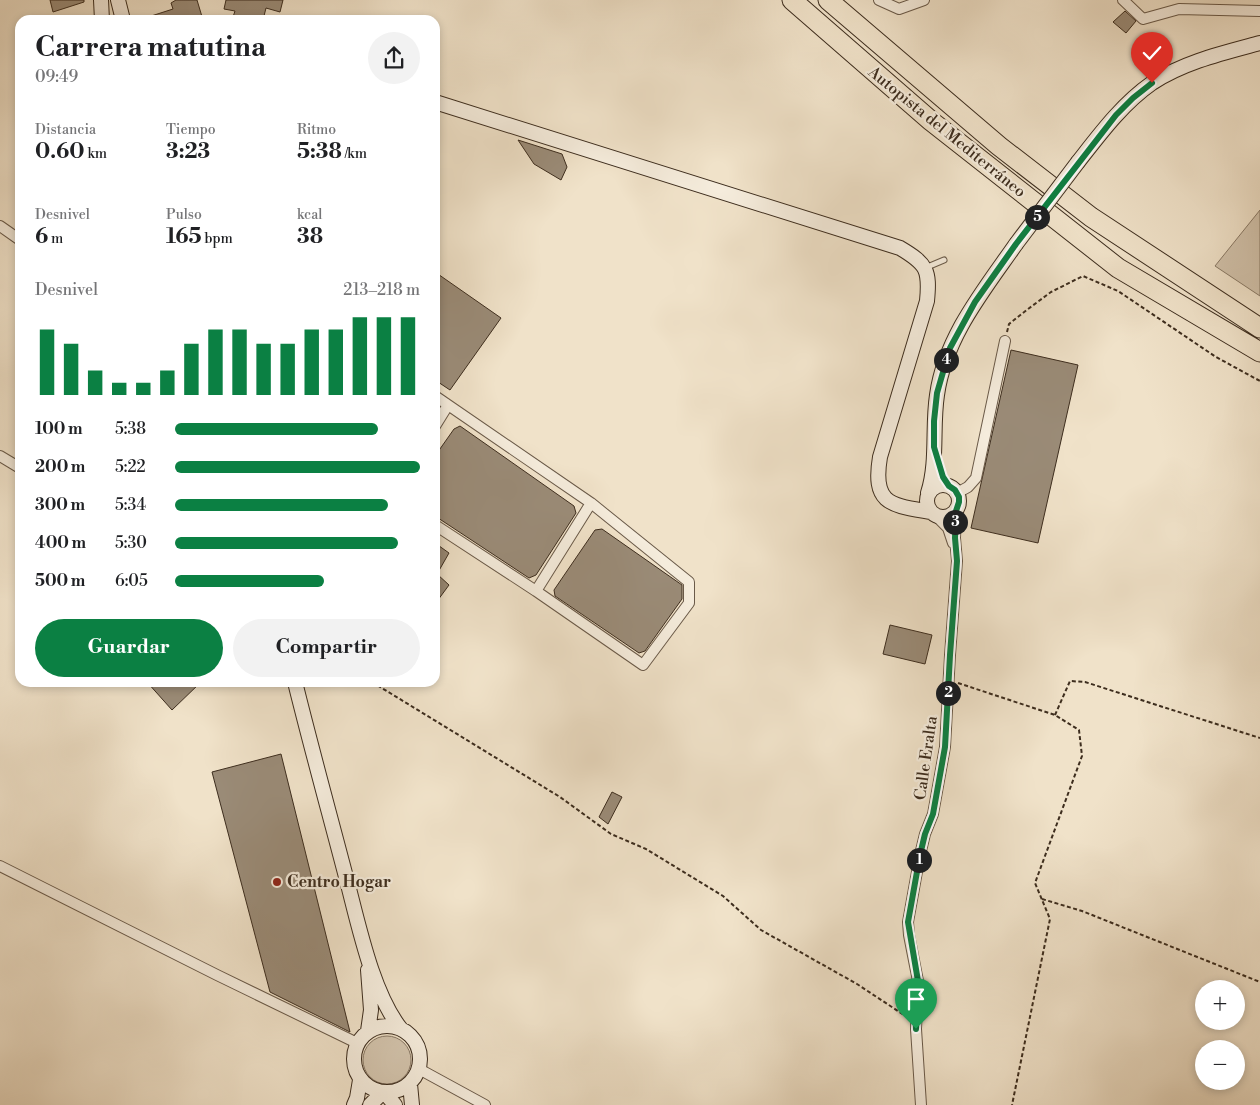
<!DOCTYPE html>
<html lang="es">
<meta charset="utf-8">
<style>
body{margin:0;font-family:"Libre Bodoni",serif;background:#f2f2f2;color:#202124;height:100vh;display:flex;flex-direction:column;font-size:19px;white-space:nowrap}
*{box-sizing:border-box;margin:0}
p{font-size:16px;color:#757577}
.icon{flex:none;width:28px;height:28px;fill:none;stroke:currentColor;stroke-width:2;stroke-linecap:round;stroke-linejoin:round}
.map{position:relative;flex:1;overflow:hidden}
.side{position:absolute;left:15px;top:15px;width:425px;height:672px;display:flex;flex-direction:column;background:#fff;border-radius:15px;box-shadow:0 2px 8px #0003}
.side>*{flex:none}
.buttons{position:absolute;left:1195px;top:980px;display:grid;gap:10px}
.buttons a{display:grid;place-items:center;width:50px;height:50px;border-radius:50%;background:#fff;box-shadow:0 2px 8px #0003;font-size:25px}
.pin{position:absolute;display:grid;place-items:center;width:42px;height:42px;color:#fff;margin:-51px -21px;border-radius:50% 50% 50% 0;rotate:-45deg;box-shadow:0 0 5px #0007}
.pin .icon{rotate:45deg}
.km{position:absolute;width:25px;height:25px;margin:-12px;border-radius:50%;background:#222;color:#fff;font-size:14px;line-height:25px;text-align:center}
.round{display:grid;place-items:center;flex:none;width:52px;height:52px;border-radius:26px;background:#f2f2f2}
.summary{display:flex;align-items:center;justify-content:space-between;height:85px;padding:0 20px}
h1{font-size:28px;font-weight:700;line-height:38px}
.metrics{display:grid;grid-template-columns:repeat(3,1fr);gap:8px;height:85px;padding:5px 20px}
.metrics div{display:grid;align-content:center}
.metrics b{font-size:21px;font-weight:700}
.metrics small{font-size:14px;font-weight:400}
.metrics p{font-size:14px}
.chart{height:140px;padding:10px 20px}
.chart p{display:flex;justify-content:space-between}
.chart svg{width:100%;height:90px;margin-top:5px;stroke:#0b8043;stroke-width:6}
.button{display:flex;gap:10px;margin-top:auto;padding:10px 20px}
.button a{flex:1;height:58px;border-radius:30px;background:#0b8043;color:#fff;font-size:20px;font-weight:700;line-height:58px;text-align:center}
.button a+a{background:#f2f2f2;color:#202124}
ul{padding:0 20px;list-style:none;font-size:16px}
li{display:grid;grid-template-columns:80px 60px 1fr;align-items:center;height:38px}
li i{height:12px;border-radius:6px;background:#0b8043}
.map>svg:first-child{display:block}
.green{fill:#d2c3ac;stroke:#887865}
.building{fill:#9a8b77;stroke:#3d2d1e}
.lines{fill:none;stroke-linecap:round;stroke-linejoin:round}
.lane-casing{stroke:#6a5a49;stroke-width:7}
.street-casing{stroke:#6a5a49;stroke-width:12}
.secondary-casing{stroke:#3d2d1e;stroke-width:16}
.highway-casing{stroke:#3d2d1e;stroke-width:21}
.path{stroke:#3d2d1e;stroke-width:2;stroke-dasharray:4 2.5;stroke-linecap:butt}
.lane{stroke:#f5ecdc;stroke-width:5}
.street{stroke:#f5ecdc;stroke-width:10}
.secondary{stroke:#f5ecdc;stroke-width:14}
.highway{stroke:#f0e2c9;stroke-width:19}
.secondary-bridge-casing{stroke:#3d2d1e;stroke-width:16;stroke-linecap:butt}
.secondary-bridge{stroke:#f5ecdc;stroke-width:14}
.route-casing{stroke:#fff;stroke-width:10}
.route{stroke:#0b8043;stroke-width:6}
.poi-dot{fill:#8f2418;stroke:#f5ecdc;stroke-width:2}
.labels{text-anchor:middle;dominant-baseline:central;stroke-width:4.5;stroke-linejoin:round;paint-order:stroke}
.street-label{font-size:16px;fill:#3d2d1e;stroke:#f5ecdc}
.poi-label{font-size:16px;font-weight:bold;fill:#3d2d1e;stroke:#f5ecdc;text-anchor:start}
</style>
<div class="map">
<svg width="1260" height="1105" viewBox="0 0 1260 1105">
<rect width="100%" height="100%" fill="#f0e2c9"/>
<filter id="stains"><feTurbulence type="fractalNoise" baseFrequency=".004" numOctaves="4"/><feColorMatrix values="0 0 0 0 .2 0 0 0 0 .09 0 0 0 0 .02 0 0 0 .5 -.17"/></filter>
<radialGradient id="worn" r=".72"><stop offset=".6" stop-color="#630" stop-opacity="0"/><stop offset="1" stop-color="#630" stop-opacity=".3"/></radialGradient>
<path class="green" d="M1260,210V296L1215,266Z
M363 1060a24 24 0 1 1 48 0a24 24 0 1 1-48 0Z"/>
<path class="building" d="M50,0H84V2L53,12Z
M176,0H197L203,20H145V18L173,9L171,3Z
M226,0H283L280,12L266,8L263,20L243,17L242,20H232L235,11L224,9Z
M1125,11L1136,21L1126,33L1113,22Z
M518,140L562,154L567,167L561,180L534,164Z
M435,272L501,318L450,390L435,380Z
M1011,350L1078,365L1038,543L971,528Z
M460,426L574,506L576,513L536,575L529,578L435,516V456L454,429Z
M602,529L682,585V599L645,651L639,653L555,596L554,590L595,530Z
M435,543L449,553L437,574L449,585L435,604Z
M890,625L932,635L925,664L883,654Z
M147,682H201L172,710Z
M281,754L350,1032L270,992L212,772Z
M612,792L622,797L608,824L599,817Z"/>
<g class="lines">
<defs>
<path id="lane" d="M925,268L944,260"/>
<path id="street" d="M879,0L899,9L924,0
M1123,0L1143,19L1179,9L1260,11
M0,226L20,240
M435,396L591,503L689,582V603L643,665L536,591L435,525
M435,426L448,405
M0,456L20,468
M957,493L968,487L976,478L1005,341
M935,515L948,528L953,543
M536,591L591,503
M0,866L217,975L357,1043
M419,1069L485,1105
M921,1105L916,1029L918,981L909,935L908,922L920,855L925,834L933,814L945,747L950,655L957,561L955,538L956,511"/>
<path id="secondary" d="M101,0L102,20
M118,0L123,20
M435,102L900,248C927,264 930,270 927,301L880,457C872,505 891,505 931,512
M1078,162C1100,134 1122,104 1152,83C1184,62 1223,53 1260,43
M927 501a16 16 0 1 1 32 0a16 16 0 1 1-32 0Z
M928,493C938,462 932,427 937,395C945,337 984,290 1016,244
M295,682C311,747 329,812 346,877C358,922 372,993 401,1029
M354 1059a33 33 0 1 1 66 0a33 33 0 1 1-66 0Z
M368,1031L371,1010L368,970
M410,1084L412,1105
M385,1093L395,1105
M354,1105L357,1098L360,1080
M370,1105L382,1093"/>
<path id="highway" d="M792,0L931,121L1118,268L1260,352
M828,0L999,146L1091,217L1260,328"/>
</defs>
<use href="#lane" class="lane-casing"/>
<use href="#street" class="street-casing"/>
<use href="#secondary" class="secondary-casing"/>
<use href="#highway" class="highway-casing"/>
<path class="path" d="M1007,332L1009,324L1028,309L1051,292L1083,276L1118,291L1216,357L1260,381
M372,682L560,797L611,834L646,849L723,896L761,930L857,984L907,1017
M958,683L1055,715L1079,730L1082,756L1035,883L1050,919L1012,1105
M1055,715L1070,681L1085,682L1260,738
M1042,899L1082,911L1260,982"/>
<use href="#lane" class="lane"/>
<use href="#street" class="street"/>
<use href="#secondary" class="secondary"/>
<use href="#highway" class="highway"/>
<defs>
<path id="secondary-bridge" d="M1016,244L1078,162"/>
</defs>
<use href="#secondary-bridge" class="secondary-bridge-casing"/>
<use href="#secondary-bridge" class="secondary-bridge"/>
</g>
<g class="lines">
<defs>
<path id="route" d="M916,1029L918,981L908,922L920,855L925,834L933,814L945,747L950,655L957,561L955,538L956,511L959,502V497L955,490L949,486L943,477L934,447V421L937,393L950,348L975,302L1016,244L1116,115L1133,98L1152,83"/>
</defs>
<use href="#route" class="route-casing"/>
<use href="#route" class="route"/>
</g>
<circle class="poi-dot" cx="277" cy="882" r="5"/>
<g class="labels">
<g class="street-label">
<text transform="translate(947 132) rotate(39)">Autopista del Mediterráneo</text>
<text transform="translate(926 758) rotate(-82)">Calle Eralta</text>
</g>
<g class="poi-label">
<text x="287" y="882">Centro Hogar</text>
</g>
</g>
<rect width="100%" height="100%" filter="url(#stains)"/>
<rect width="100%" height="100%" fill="url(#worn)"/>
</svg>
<div class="buttons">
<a>+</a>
<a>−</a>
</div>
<div class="pin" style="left:916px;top:1029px;background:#1e9e55"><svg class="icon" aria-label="arrive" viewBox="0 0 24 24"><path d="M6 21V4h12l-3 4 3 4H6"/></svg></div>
<div class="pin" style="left:1152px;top:83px;background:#d93025"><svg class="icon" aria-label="check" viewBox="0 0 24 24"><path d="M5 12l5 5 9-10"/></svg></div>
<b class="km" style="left:919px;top:860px">1</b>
<b class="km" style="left:948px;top:693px">2</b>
<b class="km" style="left:955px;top:522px">3</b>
<b class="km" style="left:946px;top:360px">4</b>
<b class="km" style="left:1037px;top:217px">5</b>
<section class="side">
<div class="summary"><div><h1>Carrera matutina</h1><p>09:49</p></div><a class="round"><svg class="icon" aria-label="share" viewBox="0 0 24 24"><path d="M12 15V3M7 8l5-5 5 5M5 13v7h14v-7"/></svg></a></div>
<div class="metrics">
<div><p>Distancia</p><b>0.60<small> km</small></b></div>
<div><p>Tiempo</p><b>3:23</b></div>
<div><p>Ritmo</p><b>5:38<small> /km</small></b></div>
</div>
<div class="metrics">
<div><p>Desnivel</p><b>6<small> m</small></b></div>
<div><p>Pulso</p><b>165<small> bpm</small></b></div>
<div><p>kcal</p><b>38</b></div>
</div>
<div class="chart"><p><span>Desnivel</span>213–218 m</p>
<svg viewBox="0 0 160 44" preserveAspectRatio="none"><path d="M5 44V12M15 44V19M25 44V32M35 44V38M45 44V38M55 44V32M65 44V19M75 44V12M85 44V12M95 44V19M105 44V19M115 44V12M125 44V12M135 44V6M145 44V6M155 44V6"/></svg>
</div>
<ul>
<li><b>100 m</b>5:38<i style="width:83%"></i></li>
<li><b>200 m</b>5:22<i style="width:100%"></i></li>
<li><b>300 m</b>5:34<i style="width:87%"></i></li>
<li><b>400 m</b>5:30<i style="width:91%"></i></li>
<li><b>500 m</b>6:05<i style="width:61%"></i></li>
</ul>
<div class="button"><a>Guardar</a><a>Compartir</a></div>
</section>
</div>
